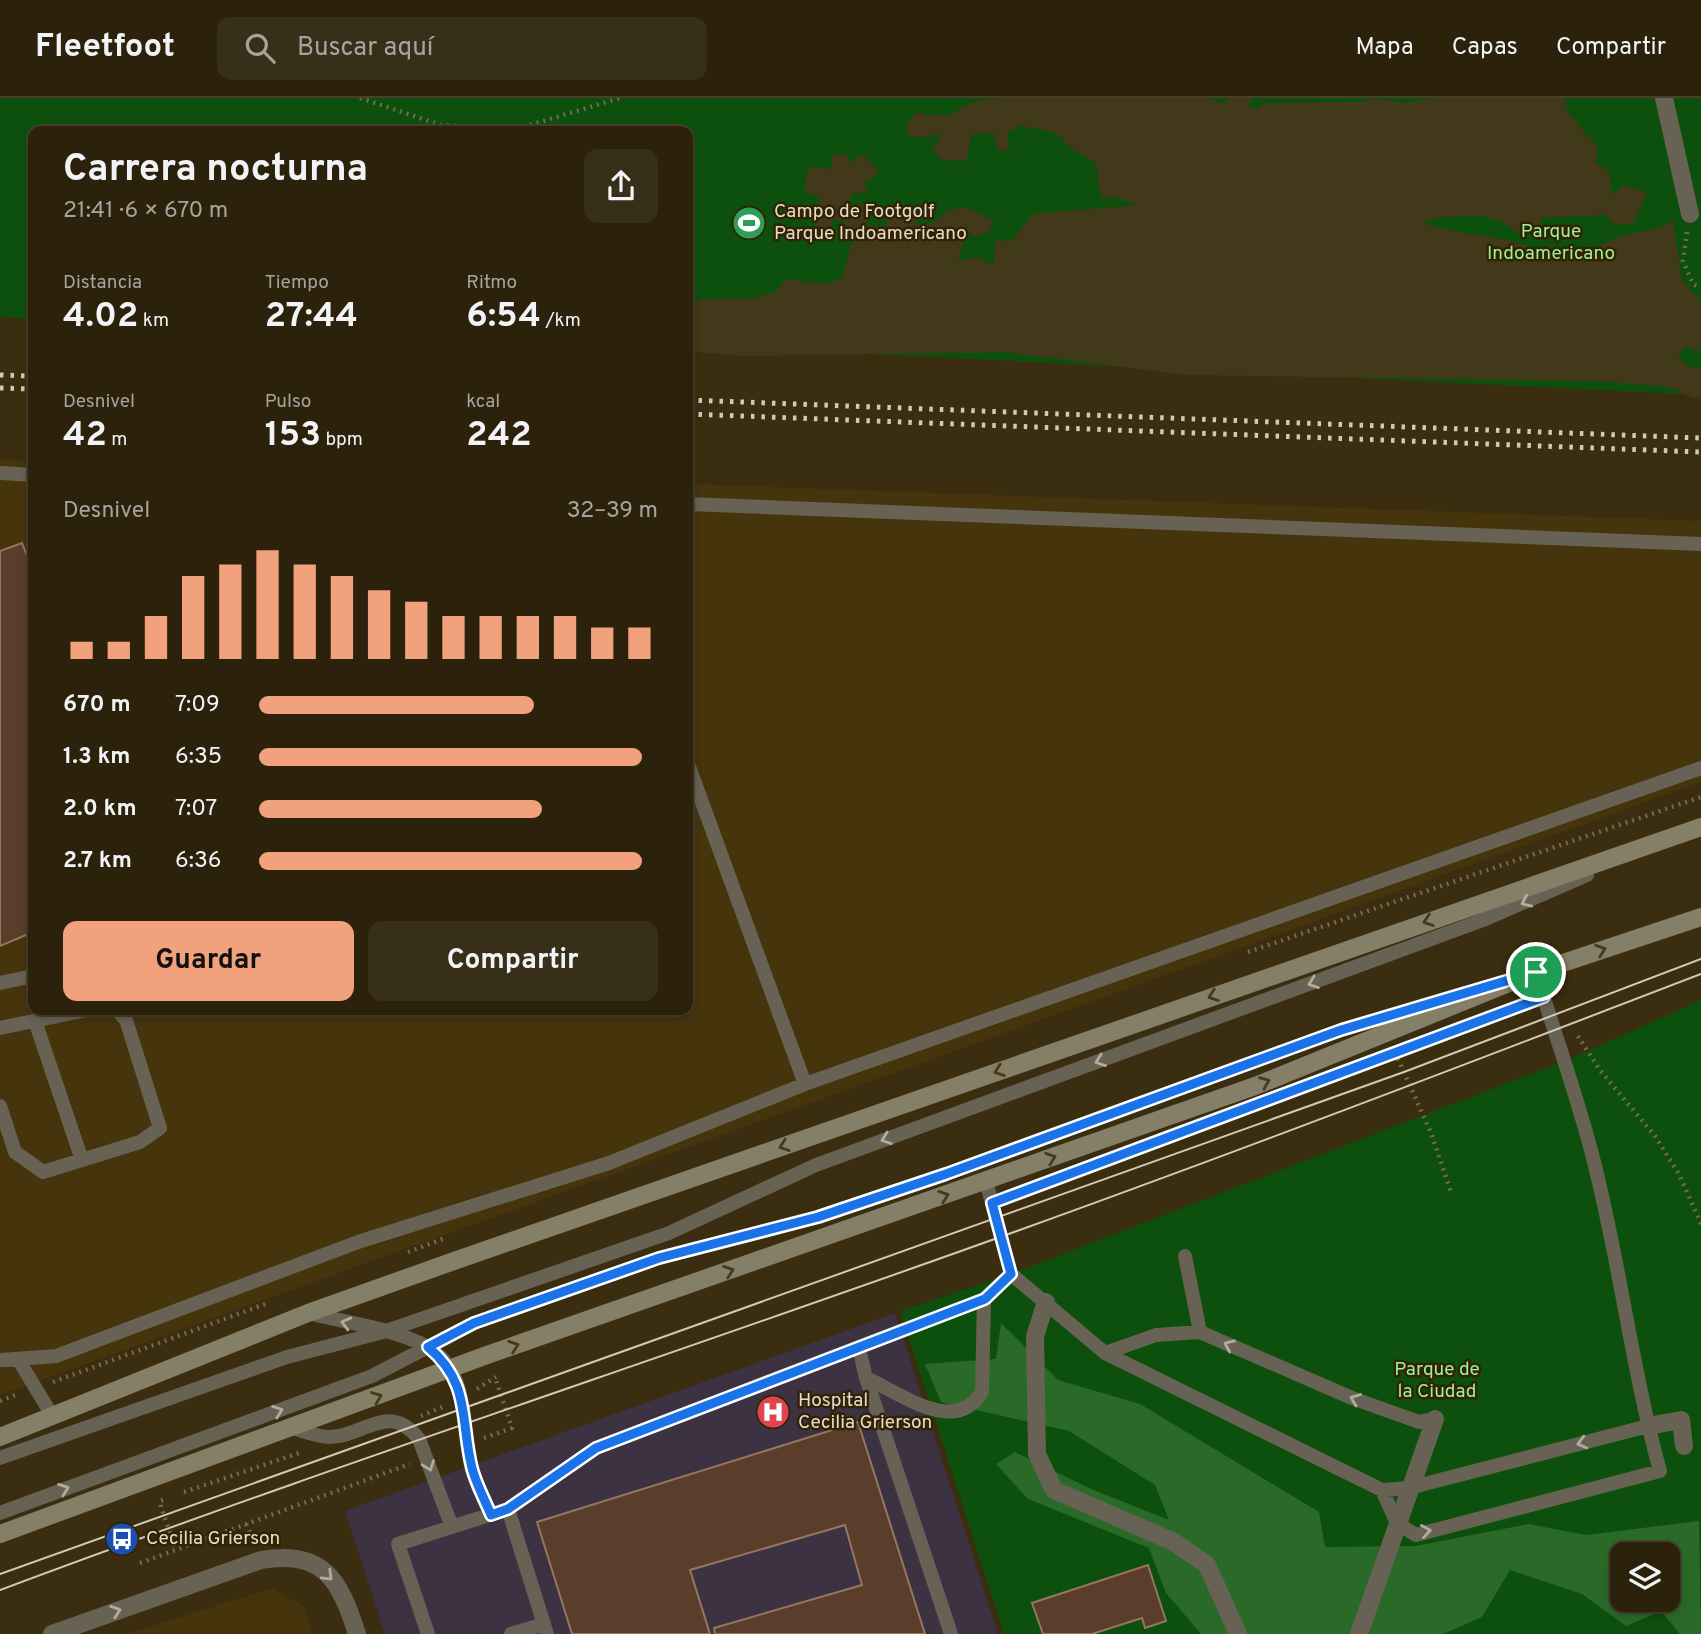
<!DOCTYPE html>
<html lang="es">
<meta charset="utf-8">
<style>
body{margin:0;font-family:Overpass,sans-serif;background:#382f19;color:#f1f3f6;height:100vh;display:flex;flex-direction:column;font-size:26px;white-space:nowrap}
*{box-sizing:border-box;margin:0}
p{font-size:23px;color:#a6a49d}
.icon{flex:none;width:38px;height:38px;fill:none;stroke:currentColor;stroke-width:2;stroke-linecap:round;stroke-linejoin:round}
.map{position:relative;flex:1;overflow:hidden}
.sheet{position:absolute;left:28px;top:28px;width:665px;height:889px;display:flex;flex-direction:column;background:#2c220b;border-radius:14px;box-shadow:0 4px 10px #0003,0 0 0 2px #483f2c}
.sheet>*{flex:none}
.controls{position:absolute;left:1610px;top:1444px;display:grid;gap:14px}
.controls a{display:grid;place-items:center;width:70px;height:70px;border-radius:14px;background:#2c220b;box-shadow:0 4px 10px #0003,0 0 0 2px #483f2c;font-size:35px}
.pin{position:absolute;display:grid;place-items:center;width:60px;height:60px;color:#fff;margin:-30px;border:4px solid #fff;border-radius:50%;box-shadow:0 2px 7px #0007}
.round{display:grid;place-items:center;flex:none;width:74px;height:74px;border-radius:14px;background:#382f19}
.headline{display:flex;align-items:center;justify-content:space-between;height:119px;padding:0 35px}
h1{font-size:38px;font-weight:700;line-height:52px}
.metrics{display:grid;grid-template-columns:repeat(3,1fr);gap:10px;height:119px;padding:7px 35px}
.metrics div{display:grid;align-content:center}
.metrics b{font-size:35px;font-weight:700}
.metrics small{font-size:19px;font-weight:400}
.metrics p{font-size:19px}
.chart{height:196px;padding:14px 35px}
.chart p{display:flex;justify-content:space-between}
.chart svg{width:100%;height:126px;margin-top:7px;stroke:#f1a17c;stroke-width:6}
.primary-button{display:flex;gap:14px;margin-top:auto;padding:14px 35px}
.primary-button a{flex:1;height:80px;border-radius:14px;background:#f1a17c;color:#111;font-size:28px;font-weight:700;line-height:80px;text-align:center}
.primary-button a+a{background:#382f19;color:#f1f3f6}
ul{padding:0 35px;list-style:none;font-size:23px}
li{display:grid;grid-template-columns:112px 84px 1fr;align-items:center;height:52px}
li i{height:18px;border-radius:9px;background:#f1a17c}
header{display:flex;align-items:center;gap:42px;box-sizing:border-box;height:98px;padding:0 35px;background:#2c220b;border-bottom:2px solid #483f2c}
header strong{font-size:33px}
nav{display:flex;gap:38px;margin-inline-start:auto;font-size:24px}
.search{width:490px;height:63px;background:#382f19;display:flex;align-items:center;gap:18px;box-sizing:border-box;padding:0 24px;border-radius:14px;color:#a6a49d;font-size:26px}
.map>svg:first-child{display:block}
.built{fill:#46340d}
.medical{fill:#3c3242}
.green{fill:#0d500d;fill-rule:evenodd}
.forest{fill:#2a6a28;fill-rule:evenodd}
.sand{fill:#42391a}
.building{fill:#5a3e2b;stroke:#957661;stroke-width:2}
.lines{fill:none;stroke-linecap:round;stroke-linejoin:round}
.path{stroke:#75694f;stroke-width:4.5;stroke-dasharray:2 5;stroke-linecap:butt}
.lane{stroke:#676254;stroke-width:14}
.street{stroke:#676254;stroke-width:18}
.secondary{stroke:#867f68;stroke-width:18}
.tram{stroke:#d2c9b7;stroke-width:2}
.rail{stroke:#d2c9b7;stroke-width:5;stroke-dasharray:3.5 7;stroke-linecap:butt}
.oneway{stroke:#b3ab9c}
.oneway2{stroke:#463a1d}
.route-casing{stroke:#fff;stroke-width:14}
.route{stroke:#1a73e8;stroke-width:9}
.labels{text-anchor:middle;dominant-baseline:central;stroke-width:5;stroke-linejoin:round;paint-order:stroke}
.poi-label{font-size:19px;fill:#e5dccc;stroke:#312304;text-anchor:start}
.park-label{font-size:19px;fill:#9cf297;stroke:#312304}
</style>
<header>
<strong>Fleetfoot</strong>
<div class="search"><svg class="icon" aria-label="search" viewBox="0 0 24 24"><circle cx="10" cy="10" r="6"/><path d="M15 15l6 6"/></svg>Buscar aquí</div>
<nav><a>Mapa</a><a>Capas</a><a>Compartir</a></nav>
</header>
<div class="map">
<svg width="1701" height="1536" viewBox="0 0 1701 1536">
<rect width="100%" height="100%" fill="#3b2d0f"/>
<path class="built" d="M0,362L33,363V912H688V386L1701,423V684L0,1297Z
M273,1490L304,1509L313,1536H127Z"/>
<path class="medical" d="M895,1215L998,1536H385L345,1413Z"/>
<path class="green" d="M0,0H1701V297L688,247V33H33V221L0,219Z
M1701,902V1536H1004L900,1213L1011,1176L1577,958ZM1622,1456H1668V1502H1622Z"/>
<path class="forest" d="M1001,1225L1058,1282L1140,1306L1319,1414L1325,1449L1416,1448L1528,1426L1586,1437L1699,1423L1701,1536H1680L1661,1513L1626,1528L1582,1496L1510,1472L1482,1519L1443,1536H1201L1166,1495L1149,1450L1028,1401L996,1366L1015,1354L1091,1391L1169,1422L1155,1387L1069,1333L941,1304L925,1266L996,1261ZM1622,1456H1668V1502H1622Z"/>
<path class="sand" d="M1002,0H1205L1225,6L1227,0H1252L1248,8L1255,12L1263,5L1366,4L1367,0L1405,5L1435,0H1565L1568,15L1598,49L1595,65L1609,74L1612,97L1624,88L1647,94L1634,125L1615,127L1605,117L1540,120L1543,133L1516,135C1496,111 1448,117 1421,124C1460,139 1502,135 1539,153L1551,148C1585,167 1601,142 1633,135C1652,130 1656,135 1673,121L1682,182L1699,201L1701,208V253L1685,249L1678,259L1690,269L1701,270V297L1694,300L1668,289L1597,283L1187,277L1005,254L745,258L694,254L688,249V202L756,200L775,194L786,181L825,186L842,180L852,142L843,123L832,121L831,140L815,134L820,101L803,91L810,68L832,71L833,55L848,58L850,65L863,56L880,75L864,85L868,94L851,96L849,109L861,106L867,113V129L885,128L888,117L917,120L915,127L933,125L948,112L967,110L994,123L988,134L974,139L966,131L958,163L976,159L993,167L996,142L1012,143L1033,116L1138,107L1114,99L1101,100L1096,66L1070,49L1055,34L1019,28L1007,35L1009,53L998,52L993,35L971,37L967,63L942,62L933,52L942,36L912,40L905,30L916,15L947,18L973,4Z"/>
<path class="building" d="M22,445L33,473V834L0,848V453Z
M858,1324L925,1536H715L714,1530L862,1487L845,1427L690,1472L710,1536H572L537,1424Z
M1148,1467L1166,1523L1145,1530L1142,1520L1092,1536H1043L1032,1505Z"/>
<g class="lines">
<path class="path" d="M360,0L441,27L517,31L620,0
M1687,134L1683,163L1693,186L1701,190
M1248,854L1701,699
M1500,915L1525,906
M1578,938L1599,971L1655,1038L1679,1076L1701,1126
M1395,954L1431,1035L1452,1097
M408,1154L445,1140
M53,1284L268,1205
M477,1291L496,1279
M0,1303L18,1296
M421,1318L445,1308
M484,1340L512,1330L495,1279
M184,1394L302,1354
M163,1402L160,1403L161,1409L176,1452
M246,1426L253,1442
M140,1465L410,1366"/>
<path class="lane" d="M0,375L33,377
M688,406L1701,446
M688,666L805,986
M0,885L33,878
M35,923L82,1062
M0,930L87,912
M0,1008L15,1054L43,1074L140,1044L160,1030L126,922L117,912
M986,1083L1011,1176L1105,1255L1382,1392L1409,1390L1648,1328
M1185,1158L1200,1234
M308,1215C344,1224 396,1231 428,1249C471,1274 461,1331 472,1372C476,1387 485,1402 491,1417
M859,1250L866,1280C902,1296 955,1338 982,1294L984,1201
M1105,1255L1156,1237L1200,1234L1352,1300L1419,1324L1435,1321
M18,1261L53,1319
M0,1262L56,1258L358,1144L609,1065L805,986L1701,670
M866,1280L951,1536
M292,1330C303,1333 318,1339 329,1339C365,1339 388,1302 419,1341L452,1429
M0,1360L287,1259L383,1234L669,1135L816,1067L1483,822L1587,777
M1382,1392L1397,1425L1416,1437L1660,1373C1632,1271 1620,1166 1594,1064C1578,999 1555,938 1536,874L1528,877
M508,1411L547,1536
M0,1415L372,1278L474,1225L659,1160L818,1119L946,1076L1341,932L1465,895
M428,1536L398,1446L508,1411L596,1350L984,1201L1011,1176
M511,1536L544,1526"/>
<path class="street" d="M1664,0L1690,116
M1046,1204L1035,1238L1037,1356L1054,1392L1174,1444L1207,1467L1238,1536
M1648,1328L1681,1322L1684,1348
M52,1536L261,1462C323,1451 340,1482 357,1536
M1359,1536L1435,1321"/>
<path class="secondary" d="M0,1339L308,1215L454,1163L1701,729
M0,1436L487,1257L1255,988L1536,874L1701,819"/>
<path class="tram" d="M0,1476L1404,974L1701,861
M0,1492C332,1368 669,1258 1003,1138C1237,1054 1469,965 1701,876"/>
<path class="rail" d="M0,277L33,278
M0,290L33,291
M688,302L1701,340
M688,316L1701,354"/>
</g>
<defs><path id="oneway-chevron" d="M-2-3.5L2.5 0L-2 3.5" fill="none" stroke-width="1.6" stroke-linecap="round" stroke-linejoin="round" transform="scale(1.75)"/></defs>
<g class="oneway">
<use href="#oneway-chevron" transform="translate(1526 804) rotate(156)"/>
<use href="#oneway-chevron" transform="translate(1313 885) rotate(160)"/>
<use href="#oneway-chevron" transform="translate(1100 963) rotate(160)"/>
<use href="#oneway-chevron" transform="translate(886 1041) rotate(160)"/>
<use href="#oneway-chevron" transform="translate(346 1225) rotate(-166)"/>
<use href="#oneway-chevron" transform="translate(1229 1247) rotate(-156)"/>
<use href="#oneway-chevron" transform="translate(1355 1301) rotate(-159)"/>
<use href="#oneway-chevron" transform="translate(278 1313) rotate(-20)"/>
<use href="#oneway-chevron" transform="translate(1582 1345) rotate(165)"/>
<use href="#oneway-chevron" transform="translate(429 1368) rotate(70)"/>
<use href="#oneway-chevron" transform="translate(64 1391) rotate(-20)"/>
<use href="#oneway-chevron" transform="translate(1426 1433) rotate(-10)"/>
<use href="#oneway-chevron" transform="translate(328 1478) rotate(44)"/>
<use href="#oneway-chevron" transform="translate(116 1513) rotate(-19)"/>
</g>
<g class="oneway2">
<use href="#oneway-chevron" transform="translate(1428 823) rotate(161)"/>
<use href="#oneway-chevron" transform="translate(1601 852) rotate(-19)"/>
<use href="#oneway-chevron" transform="translate(1213 898) rotate(161)"/>
<use href="#oneway-chevron" transform="translate(999 973) rotate(161)"/>
<use href="#oneway-chevron" transform="translate(1265 984) rotate(-22)"/>
<use href="#oneway-chevron" transform="translate(784 1048) rotate(161)"/>
<use href="#oneway-chevron" transform="translate(1051 1060) rotate(-20)"/>
<use href="#oneway-chevron" transform="translate(944 1098) rotate(-19)"/>
<use href="#oneway-chevron" transform="translate(729 1173) rotate(-19)"/>
<use href="#oneway-chevron" transform="translate(514 1248) rotate(-19)"/>
<use href="#oneway-chevron" transform="translate(377 1299) rotate(-21)"/>
</g>
<g class="lines">
<defs>
<path id="route" d="M1536,874L1544,899L992,1105L1011,1176L985,1201L596,1350L508,1411L491,1417C485,1402 476,1386 472,1370C460,1322 471,1285 428,1249L474,1225L659,1160L818,1119L946,1076L1341,932Z"/>
</defs>
<use href="#route" class="route-casing"/>
<use href="#route" class="route"/>
</g>
<defs>
<symbol id="stadium-disc" viewBox="-11 -11 22 22"><circle r="9.5" fill="#2e9e5b" stroke="#312304"/><path d="M0-5a6.5 5 0 1 0 0 10a6.5 5 0 1 0 0-10ZM-3.5-1.8h7v3.6h-7Z" fill="#fff"/></symbol>
<symbol id="hospital-disc" viewBox="-11 -11 22 22"><circle r="9.5" fill="#e0444e" stroke="#312304"/><path d="M-5-5h3v3.5h4V-5h3V5h-3V1.5h-4V5h-3Z" fill="#fff"/></symbol>
<symbol id="bus-disc" viewBox="-11 -11 22 22"><circle r="9.5" fill="#1a4fb4" stroke="#312304"/><path d="M-5-6H5V4H4V6H2V4H-2V6H-4V4H-5ZM-3.5-4V0h7V-4ZM-3.5 1.2v1.5H-2V1.2ZM2 1.2v1.5H3.5V1.2Z" fill="#fff"/></symbol>
</defs>
<g fill-rule="evenodd">
<use href="#stadium-disc" x="730" y="106" width="38" height="38"/>
<use href="#hospital-disc" x="754" y="1295" width="38" height="38"/>
<use href="#bus-disc" x="103" y="1422" width="38" height="38"/>
</g>
<g class="labels">
<g class="poi-label">
<text x="774" y="114">Campo de Footgolf<tspan x="774" dy="22">Parque Indoamericano</tspan></text>
<text x="798" y="1303">Hospital<tspan x="798" dy="22">Cecilia Grierson</tspan></text>
<text x="146" y="1441">Cecilia Grierson</text>
</g>
<g class="park-label">
<text x="1551" y="134">Parque<tspan x="1551" dy="22">Indoamericano</tspan></text>
<text x="1437" y="1272">Parque de<tspan x="1437" dy="22">la Ciudad</tspan></text>
</g>
</g>
</svg>
<div class="controls">
<a><svg class="icon" aria-label="layers" viewBox="0 0 24 24"><path d="M12 4l9 5-9 5-9-5zM3 14l9 5 9-5"/></svg></a>
</div>
<div class="pin" style="left:1536px;top:874px;background:#1e9e55"><svg class="icon" aria-label="arrive" viewBox="0 0 24 24"><path d="M6 21V4h12l-3 4 3 4H6"/></svg></div>
<section class="sheet">
<div class="headline"><div><h1>Carrera nocturna</h1><p>21:41 · 6 × 670 m</p></div><a class="round"><svg class="icon" aria-label="share" viewBox="0 0 24 24"><path d="M12 15V3M7 8l5-5 5 5M5 13v7h14v-7"/></svg></a></div>
<div class="metrics">
<div><p>Distancia</p><b>4.02<small> km</small></b></div>
<div><p>Tiempo</p><b>27:44</b></div>
<div><p>Ritmo</p><b>6:54<small> /km</small></b></div>
</div>
<div class="metrics">
<div><p>Desnivel</p><b>42<small> m</small></b></div>
<div><p>Pulso</p><b>153<small> bpm</small></b></div>
<div><p>kcal</p><b>242</b></div>
</div>
<div class="chart"><p><span>Desnivel</span>32–39 m</p>
<svg viewBox="0 0 160 44" preserveAspectRatio="none"><path d="M5 44V38M15 44V38M25 44V29M35 44V15M45 44V11M55 44V6M65 44V11M75 44V15M85 44V20M95 44V24M105 44V29M115 44V29M125 44V29M135 44V29M145 44V33M155 44V33"/></svg>
</div>
<ul>
<li><b>670 m</b>7:09<i style="width:69%"></i></li>
<li><b>1.3 km</b>6:35<i style="width:96%"></i></li>
<li><b>2.0 km</b>7:07<i style="width:71%"></i></li>
<li><b>2.7 km</b>6:36<i style="width:96%"></i></li>
</ul>
<div class="primary-button"><a>Guardar</a><a>Compartir</a></div>
</section>
</div>
